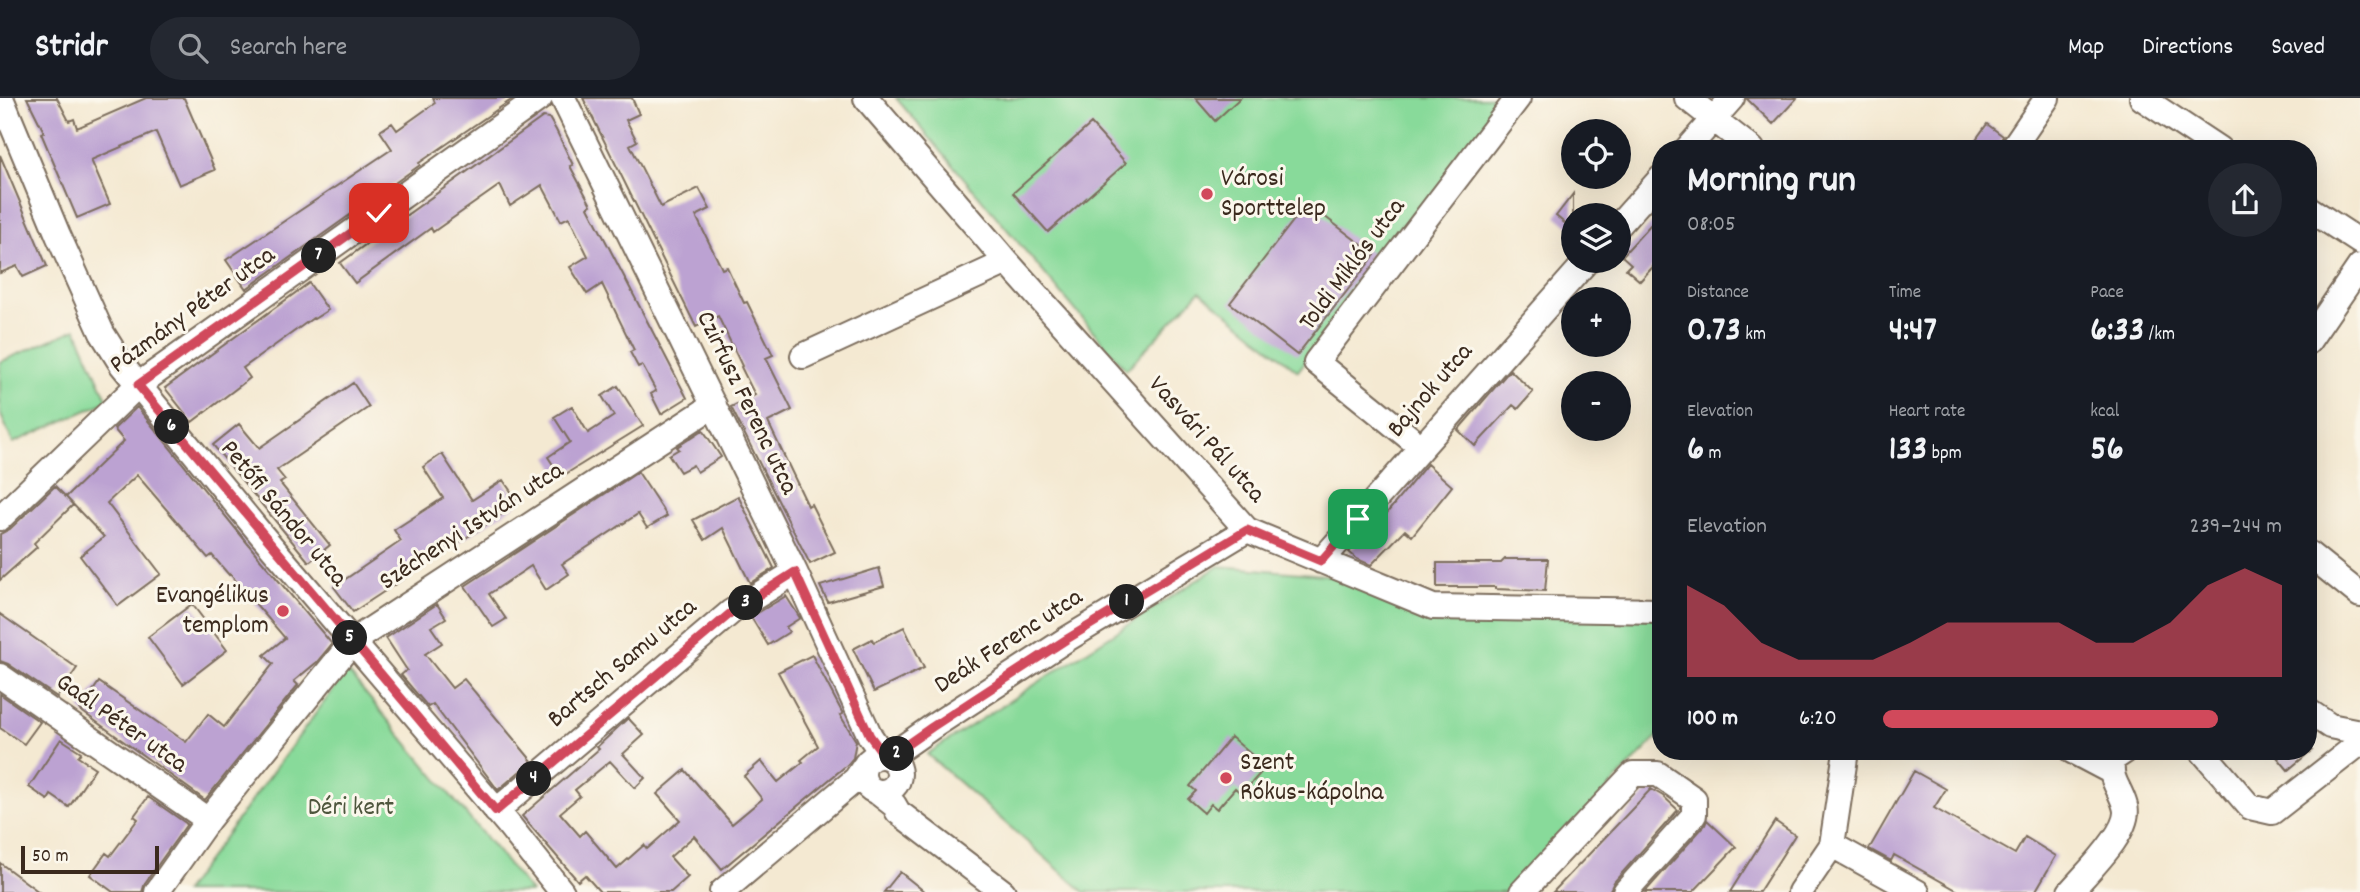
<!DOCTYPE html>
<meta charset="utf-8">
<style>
body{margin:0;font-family:Dekko,sans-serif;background:#242831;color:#f1f3f6;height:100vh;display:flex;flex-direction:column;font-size:26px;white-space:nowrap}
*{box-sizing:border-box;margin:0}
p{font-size:23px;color:#9ea1a6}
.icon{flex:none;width:38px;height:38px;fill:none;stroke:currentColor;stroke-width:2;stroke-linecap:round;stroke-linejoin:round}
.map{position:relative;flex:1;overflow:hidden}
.sheet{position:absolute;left:1652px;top:42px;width:665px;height:620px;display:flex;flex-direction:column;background:#171b24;border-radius:28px;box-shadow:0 7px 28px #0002}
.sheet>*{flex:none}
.controls{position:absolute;left:1561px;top:21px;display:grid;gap:14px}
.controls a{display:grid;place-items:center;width:70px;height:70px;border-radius:50%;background:#171b24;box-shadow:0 7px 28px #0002;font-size:35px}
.scale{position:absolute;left:21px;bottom:18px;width:138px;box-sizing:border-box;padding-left:7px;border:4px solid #3b2a1e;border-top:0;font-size:19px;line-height:24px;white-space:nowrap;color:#3b2a1e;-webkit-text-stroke:5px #fbf7ec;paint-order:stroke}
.pin{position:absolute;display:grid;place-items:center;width:60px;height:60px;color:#fff;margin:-30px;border-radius:14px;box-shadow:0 4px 10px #0006}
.km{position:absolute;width:35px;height:35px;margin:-18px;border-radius:50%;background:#222;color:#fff;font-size:19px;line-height:35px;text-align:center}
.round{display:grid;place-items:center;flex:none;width:74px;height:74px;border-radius:37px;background:#242831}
.summary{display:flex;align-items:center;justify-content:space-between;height:119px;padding:0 35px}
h1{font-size:38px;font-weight:800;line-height:52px}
.metrics{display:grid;grid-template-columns:repeat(3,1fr);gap:10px;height:119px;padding:7px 35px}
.metrics div{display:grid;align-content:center}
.metrics b{font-size:35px;font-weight:800}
.metrics small{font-size:19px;font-weight:400}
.metrics p{font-size:19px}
.chart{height:196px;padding:14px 35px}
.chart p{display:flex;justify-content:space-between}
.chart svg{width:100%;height:126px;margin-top:7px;fill:#d1495b;opacity:.7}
ul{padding:0 35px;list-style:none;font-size:23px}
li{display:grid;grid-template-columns:112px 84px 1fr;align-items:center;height:52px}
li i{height:18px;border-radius:9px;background:#d1495b}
header{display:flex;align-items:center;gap:42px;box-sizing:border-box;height:98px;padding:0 35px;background:#171b24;border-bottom:2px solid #363941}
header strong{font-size:33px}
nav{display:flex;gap:38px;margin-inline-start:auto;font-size:24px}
.search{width:490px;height:63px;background:#242831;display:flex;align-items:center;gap:18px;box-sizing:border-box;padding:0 24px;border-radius:38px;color:#9ea1a6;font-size:26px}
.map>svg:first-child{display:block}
.green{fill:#88da9a;stroke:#62825c;stroke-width:2}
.building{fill:#bca2d2}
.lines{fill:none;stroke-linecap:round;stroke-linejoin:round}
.minor-casing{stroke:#7c6d5d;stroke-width:28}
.minor{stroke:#fff;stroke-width:24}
.route-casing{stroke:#fff;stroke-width:14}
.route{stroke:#d1495b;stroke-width:9}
.poi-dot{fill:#d1495b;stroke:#fbf7ec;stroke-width:2.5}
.labels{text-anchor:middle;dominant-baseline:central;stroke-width:6;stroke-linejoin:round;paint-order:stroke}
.poi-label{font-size:26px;fill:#3b2a1e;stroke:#fbf7ec;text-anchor:start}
.street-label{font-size:26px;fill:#3b2a1e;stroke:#fbf7ec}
.park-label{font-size:26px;fill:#4e563d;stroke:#fbf7ec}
</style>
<header>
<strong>Stridr</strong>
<div class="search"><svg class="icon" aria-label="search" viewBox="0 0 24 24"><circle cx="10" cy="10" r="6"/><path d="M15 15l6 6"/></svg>Search here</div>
<nav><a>Map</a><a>Directions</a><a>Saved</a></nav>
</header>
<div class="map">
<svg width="2360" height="794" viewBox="0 0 2360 794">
<rect width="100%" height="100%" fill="#fbf7ec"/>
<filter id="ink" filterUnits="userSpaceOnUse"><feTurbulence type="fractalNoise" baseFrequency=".0143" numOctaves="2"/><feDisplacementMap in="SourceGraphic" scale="14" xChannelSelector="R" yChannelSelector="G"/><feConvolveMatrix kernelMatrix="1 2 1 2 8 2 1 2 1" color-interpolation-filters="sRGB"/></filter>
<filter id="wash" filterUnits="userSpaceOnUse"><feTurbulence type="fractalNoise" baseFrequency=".00686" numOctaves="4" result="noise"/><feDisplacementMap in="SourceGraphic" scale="28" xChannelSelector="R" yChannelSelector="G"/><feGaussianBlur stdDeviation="1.57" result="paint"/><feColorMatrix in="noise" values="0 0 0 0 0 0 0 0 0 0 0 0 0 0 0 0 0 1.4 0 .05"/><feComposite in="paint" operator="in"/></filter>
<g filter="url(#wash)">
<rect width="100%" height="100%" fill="#f4e9d2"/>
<path class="green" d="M896,0H1510L1298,273L1200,193L1126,272Z
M76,231L108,303L13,345L0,315V264Z
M1219,468L1360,480L1433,509L1661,513V635L1510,794H1084L927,656Z
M347,573L531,794H184Z"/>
<g id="blocks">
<path class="building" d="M27,0H57L69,23L74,21L77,30L146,0H184L215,72L179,87L156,34L91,62L110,106L77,120L41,35L44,34Z
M433,0H514L419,65L420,67L246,191L226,162L392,51L380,33L392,25L397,32L435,5Z
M583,0H632L639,16L626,22L637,43L630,47L661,109L699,90L710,111L696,118L722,171L727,169L744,205L747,204L773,257L766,260L792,312L768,324L808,408L811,406L835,454L810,466L731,309L755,297L741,269L742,268L718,218L696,229Z
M1195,0H1240L1215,23Z
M1746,0H1797L1773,26Z
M543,19L549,20L556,32L573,67L570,68L591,107L588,109L687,300L661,316L651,296L656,293L642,267L638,269L630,254L634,252L602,186L587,196L570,169L588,158L569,119L561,123L542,87L510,108L500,87L433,134L431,130L355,185L340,165Z
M1091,26L1126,65L1048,134L1013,95Z
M1987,26L2003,38L1997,51H1969Z
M0,57L47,168L23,179L17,168L0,175Z
M1573,96V132L1556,118Z
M1307,105L1375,157L1297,257L1230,205Z
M1661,115V160L1640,183L1626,171L1631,166L1622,158Z
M309,185L328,212L314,221L313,220L243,270L250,280L192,324L165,290Z
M1510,272L1533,294L1518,311L1513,307L1475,348L1458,332Z
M353,285L369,309L277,372L285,382L280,385L330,447L309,464L213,347L239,326L259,350Z
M618,288L643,328L561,379L548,359L570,344L554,319L572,308L588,335L614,318L602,298Z
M137,309L257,457L332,546L317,564L294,583L298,587L205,702L80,612L99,584L186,644L208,616L224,629L273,566L264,557L285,540L230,476L229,477L212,457L208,460L137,377L107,405L161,476L118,508L80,458L104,439L66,399L73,407L34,445L37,449L0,482V436L10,431L55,388L66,399L124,343L114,331Z
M703,332L721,359L697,374L693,367L680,374L669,357L679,351L677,349Z
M442,356L472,402L503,382L519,405L353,514L334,489L401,443L394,432L443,400L423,369Z
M1427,366L1452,388L1412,438L1405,432L1371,467L1357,461L1349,454L1382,421Z
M638,374L667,418L647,430L638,416L562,466L569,476L546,492L531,468L489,496L506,521L493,529L465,488Z
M738,398L774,470L750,485L723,430L705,442L693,422Z
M1505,461H1548L1545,493L1495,491V489H1437V465H1501Z
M879,470L884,488L828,504L820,488Z
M786,498L800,520L786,529L789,534L768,547L751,519Z
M192,506L227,552L183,586L148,539Z
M437,506L446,520L431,529L442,545L425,556L452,590L464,581L532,663L498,692L433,606L428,609L401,577L407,572L386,540Z
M0,516L77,570L57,599L8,566L0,563Z
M904,529L924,570L874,594L853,551L872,541L874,544Z
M812,557L843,616L840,617L856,643L853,660L848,666L722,771L694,738L670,759L688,779L671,794H600L585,777L578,783L522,718L599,651L597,649L628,620L644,637L623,656L645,680L635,690L610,663L575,692L580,698L560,715L580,738L585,733L617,771L644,747L647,751L680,722L657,696L685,672L732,726L762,701L744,678L761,663L778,684L803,664L801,662L818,648L778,574Z
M0,596L40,624L24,646L0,630Z
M1231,639L1259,663L1256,666L1263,672L1242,696L1235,690L1217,711L1211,706L1204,715L1188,701L1196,693L1190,688Z
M61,641L81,654L78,659L95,670L69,709L51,697L48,702L29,689Z
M2272,653H2311L2288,672Z
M1914,673L1946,691L1934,710L2015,756L2025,739L2056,758L2035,794H1960L1894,757L1891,763L1869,751Z
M1651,691L1663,698L1678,712L1614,784L1610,792L1608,794H1553Z
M148,699L187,726L145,785L142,794H113L90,777L106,755L110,758L138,721L134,718Z
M1707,722L1736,749L1693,794H1645L1705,727Z
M1775,723L1795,737L1759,794H1730Z
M0,765L39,794H0Z
M900,774L925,794H884Z"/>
</g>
</g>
<g filter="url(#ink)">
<use href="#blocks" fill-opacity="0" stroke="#7c6d5d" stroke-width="2"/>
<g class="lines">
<defs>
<path id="minor" d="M1,0L58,137L102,235L122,267L260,435L508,726L562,794
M563,0L795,474L870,638L883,657
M866,0L1007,164L1247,432L1433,509L1661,513
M1687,0L1752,51
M2142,0L2219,51
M1687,51L1732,0
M2012,51L2047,0
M2308,110L2360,144
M1619,127L1661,80
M2308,244L2360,168
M803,258L1007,164
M1421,349L1316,264L1518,0
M0,420L138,287L540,0
M2308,455L2360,497
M1321,463L1587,163
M0,578L208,722
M2308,613L2330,628L2360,634
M2072,653L2110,673
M2202,653L2250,709L2272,714L2360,645
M863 676a18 18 0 1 1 36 0a18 18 0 1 1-36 0Z
M889,659L932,629L1067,541L1247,432
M876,693L894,707L898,714L1003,794
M496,713L731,514L795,474
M1832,747L1846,653
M157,794L208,722L353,543L714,307
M722,794L856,681L864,669
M1522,794L1633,676H1658L1694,701V717L1625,794
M1800,794L1832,747L1917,794
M2070,794C2085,776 2133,732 2125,708C2120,689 2108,681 2113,661L2125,653"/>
</defs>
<use href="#minor" class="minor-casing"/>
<use href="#minor" class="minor"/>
</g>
</g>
<g class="lines" filter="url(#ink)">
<defs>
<path id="route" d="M379,115L138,287L496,713L732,514L795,474L870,638L884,657L889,659L932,629L1067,541L1247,432L1321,463L1358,421"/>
</defs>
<use href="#route" class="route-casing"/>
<use href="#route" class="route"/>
</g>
<g class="poi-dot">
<circle cx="1207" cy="96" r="7"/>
<circle cx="283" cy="513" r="7"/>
<circle cx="1226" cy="680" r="7"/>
</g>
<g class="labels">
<g class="poi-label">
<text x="1221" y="81">Városi<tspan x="1221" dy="30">Sporttelep</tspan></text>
<text x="269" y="498" text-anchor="end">Evangélikus<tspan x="269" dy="30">templom</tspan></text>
<text x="1240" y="665">Szent<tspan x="1240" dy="30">Rókus-kápolna</tspan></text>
</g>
<g class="street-label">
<text transform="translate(1353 167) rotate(-53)">Toldi Miklós utca</text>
<text transform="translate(193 213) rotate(-36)">Pázmány Péter utca</text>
<text transform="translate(1431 293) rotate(-49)">Bajnok utca</text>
<text transform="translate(746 305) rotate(64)">Czirfusz Ferenc utca</text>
<text transform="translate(1206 342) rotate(48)">Vasvári Pál utca</text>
<text transform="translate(283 416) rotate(50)">Petőfi Sándor utca</text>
<text transform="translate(472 429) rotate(-33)">Széchenyi István utca</text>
<text transform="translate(1009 544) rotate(-33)">Deák Ferenc utca</text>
<text transform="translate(623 566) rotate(-40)">Bartsch Samu utca</text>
<text transform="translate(121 626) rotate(35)">Gaál Péter utca</text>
</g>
<g class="park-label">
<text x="351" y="710">Déri kert</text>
</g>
</g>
</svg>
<div class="controls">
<a><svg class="icon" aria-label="locate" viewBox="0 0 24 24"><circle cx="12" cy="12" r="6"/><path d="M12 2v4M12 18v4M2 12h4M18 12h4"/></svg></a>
<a><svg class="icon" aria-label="layers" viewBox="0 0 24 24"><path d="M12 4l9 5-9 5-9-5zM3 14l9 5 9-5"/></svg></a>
<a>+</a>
<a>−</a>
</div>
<div class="scale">50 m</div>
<div class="pin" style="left:1358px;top:421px;background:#1e9e55"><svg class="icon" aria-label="arrive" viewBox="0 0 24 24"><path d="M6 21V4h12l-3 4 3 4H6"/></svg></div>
<div class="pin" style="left:379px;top:115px;background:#d93025"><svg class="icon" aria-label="check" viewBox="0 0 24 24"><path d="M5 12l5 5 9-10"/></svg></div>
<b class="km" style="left:1127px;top:504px">1</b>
<b class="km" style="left:897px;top:656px">2</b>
<b class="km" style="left:746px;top:505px">3</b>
<b class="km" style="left:534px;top:681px">4</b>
<b class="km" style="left:350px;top:540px">5</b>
<b class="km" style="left:172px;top:329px">6</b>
<b class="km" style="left:319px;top:158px">7</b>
<section class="sheet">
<div class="summary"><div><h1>Morning run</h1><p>08:05</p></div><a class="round"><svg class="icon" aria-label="share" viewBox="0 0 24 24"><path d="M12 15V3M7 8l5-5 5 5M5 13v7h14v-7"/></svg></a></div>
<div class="metrics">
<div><p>Distance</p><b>0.73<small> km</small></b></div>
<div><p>Time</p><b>4:47</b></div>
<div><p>Pace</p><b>6:33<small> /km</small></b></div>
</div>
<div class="metrics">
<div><p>Elevation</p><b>6<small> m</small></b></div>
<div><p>Heart rate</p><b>133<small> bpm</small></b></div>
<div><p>kcal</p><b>56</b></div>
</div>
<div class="chart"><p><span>Elevation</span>239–244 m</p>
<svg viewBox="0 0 160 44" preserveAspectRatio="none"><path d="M0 44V12L10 19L20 32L30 38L40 38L50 38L60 32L70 25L80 25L90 25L100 25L110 32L120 32L130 25L140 12L150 6L160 12V44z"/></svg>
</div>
<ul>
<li><b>100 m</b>6:20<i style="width:84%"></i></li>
</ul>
</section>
</div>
